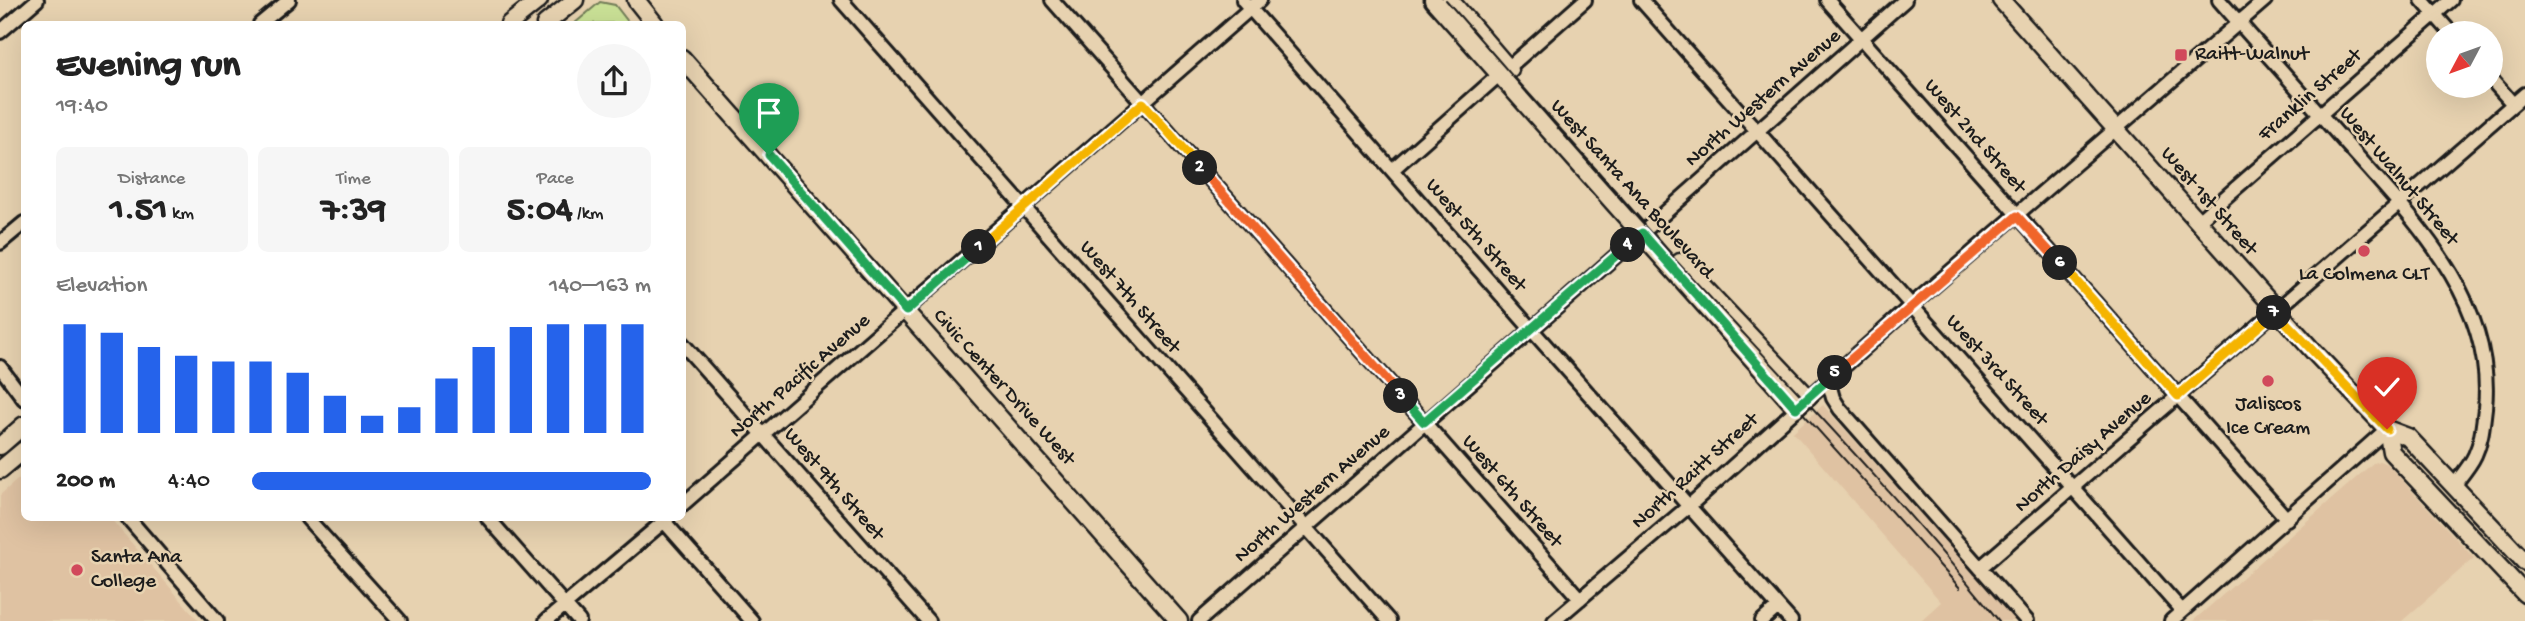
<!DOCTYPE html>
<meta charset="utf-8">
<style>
body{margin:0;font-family:"Gochi Hand",sans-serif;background:#f6f6f6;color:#222;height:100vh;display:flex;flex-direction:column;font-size:26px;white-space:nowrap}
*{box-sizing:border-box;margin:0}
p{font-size:23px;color:#767676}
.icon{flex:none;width:38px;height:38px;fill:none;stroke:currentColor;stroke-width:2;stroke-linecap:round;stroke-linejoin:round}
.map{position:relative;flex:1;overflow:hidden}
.side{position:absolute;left:21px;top:21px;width:665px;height:500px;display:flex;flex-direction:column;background:#fff;border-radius:10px;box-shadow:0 7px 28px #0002}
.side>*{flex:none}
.needle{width:46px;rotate:229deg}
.fabs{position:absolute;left:2426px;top:21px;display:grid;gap:14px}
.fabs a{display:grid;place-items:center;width:77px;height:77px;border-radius:50%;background:#fff;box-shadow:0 7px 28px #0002;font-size:35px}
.pin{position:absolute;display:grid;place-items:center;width:60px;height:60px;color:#fff;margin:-72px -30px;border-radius:50% 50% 50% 0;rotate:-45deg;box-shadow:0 0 7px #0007}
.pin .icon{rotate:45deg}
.km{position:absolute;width:35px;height:35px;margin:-18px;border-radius:50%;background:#222;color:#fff;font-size:19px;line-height:35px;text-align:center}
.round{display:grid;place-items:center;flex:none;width:74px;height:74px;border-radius:37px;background:#f6f6f6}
.headline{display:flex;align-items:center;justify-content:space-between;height:119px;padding:0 35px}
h1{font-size:38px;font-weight:700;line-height:52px}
.figures{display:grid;grid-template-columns:repeat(3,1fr);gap:10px;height:119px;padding:7px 35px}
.figures div{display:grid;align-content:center;border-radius:10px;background:#f6f6f6;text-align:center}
.figures b{font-size:35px;font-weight:700}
.figures small{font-size:19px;font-weight:400}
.figures p{font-size:19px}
.chart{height:196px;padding:14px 35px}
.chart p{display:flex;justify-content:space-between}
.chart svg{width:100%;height:126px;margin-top:7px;stroke:#2563eb;stroke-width:6}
ul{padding:0 35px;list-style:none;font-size:23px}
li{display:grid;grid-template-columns:112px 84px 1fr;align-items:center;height:52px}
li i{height:18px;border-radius:9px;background:#2563eb}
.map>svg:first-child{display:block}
.built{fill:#dfc2a2}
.green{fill:#cae196;stroke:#737e59;stroke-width:2}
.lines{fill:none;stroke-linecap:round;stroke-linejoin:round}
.minor-casing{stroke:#1c1c1c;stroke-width:18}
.major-casing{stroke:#1c1c1c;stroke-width:21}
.minor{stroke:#e7d2b0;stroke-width:12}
.major{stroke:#e7d2b0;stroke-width:16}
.tram{stroke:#1c1c1c;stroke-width:2}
.split-1-casing{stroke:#fff;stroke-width:14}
.split-2-casing{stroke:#fff;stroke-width:14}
.split-3-casing{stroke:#fff;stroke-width:14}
.split-4-casing{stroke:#fff;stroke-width:14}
.split-5-casing{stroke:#fff;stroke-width:14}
.split-6-casing{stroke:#fff;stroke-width:14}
.split-7-casing{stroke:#fff;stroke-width:14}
.split-8-casing{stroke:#fff;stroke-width:14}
.split-1{stroke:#22a559;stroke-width:9}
.split-2{stroke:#f5b400;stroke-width:9}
.split-3{stroke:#f0652b;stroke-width:9}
.split-4{stroke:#22a559;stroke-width:9}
.split-5{stroke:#22a559;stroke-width:9}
.split-6{stroke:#f0652b;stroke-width:9}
.split-7{stroke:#f5b400;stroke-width:9}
.split-8{stroke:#f5b400;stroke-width:9}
.poi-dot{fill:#d1495b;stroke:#e7d2b0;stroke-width:2.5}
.labels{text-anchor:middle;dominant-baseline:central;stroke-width:5;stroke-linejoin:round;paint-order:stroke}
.poi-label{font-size:21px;fill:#1c1c1c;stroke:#e7d2b0;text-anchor:start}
.street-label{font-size:21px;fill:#1c1c1c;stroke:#e7d2b0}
</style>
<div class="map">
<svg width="2525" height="621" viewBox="0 0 2525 621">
<rect width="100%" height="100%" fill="#e7d2b0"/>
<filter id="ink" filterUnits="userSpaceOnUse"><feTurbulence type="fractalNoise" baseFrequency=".0143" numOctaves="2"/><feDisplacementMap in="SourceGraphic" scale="14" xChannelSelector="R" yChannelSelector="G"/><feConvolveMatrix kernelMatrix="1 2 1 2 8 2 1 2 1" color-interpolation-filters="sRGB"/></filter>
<g filter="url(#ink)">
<path class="built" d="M1823,405L2016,621H1920L1941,602L1793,432Z
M2379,461L2387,464L2474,558L2402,621H2193L2373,463Z
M24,474V518H110L199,621H0V495Z"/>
<path class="green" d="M600,2L615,5L629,23L574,24Z"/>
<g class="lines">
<defs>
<path id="minor" d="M841,0L1389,621
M1052,0L1580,599
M1243,0L1531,329L1791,621
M1641,0L2182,611
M1827,0L2287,519
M2219,0C2260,46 2301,93 2342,139C2409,215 2496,298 2485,408C2483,424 2482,440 2475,455C2470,466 2461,476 2454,485
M2422,0L2451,33
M260,24L289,0
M0,32L37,0
M1508,68L1585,0
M2490,78L2513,104
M1392,170L1500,74
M2197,222L2451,0
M1649,227L1905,0
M0,243L24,223
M682,343L928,621
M0,367L24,399
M1828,380L1833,398L1840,409L2027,621
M682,505L1260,0
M128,518L217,621
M307,518L400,621
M488,518L579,621
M661,518L752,621
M1980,568L2525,94
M546,621L668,518
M1199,621L1642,233
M1554,621L1689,506L1912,305L2265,0
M1762,621L1778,607
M2171,621L2387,429"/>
<path id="major" d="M636,0L655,24
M1433,0L1796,408
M1450,0L1510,70
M2001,0L2313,351L2387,429L2408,437L2525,562
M509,24L539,0
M545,24L575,0
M682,58L1179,621
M1680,262L1808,397
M2387,429L2391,452L2525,594
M0,446L24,425
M0,470L24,450"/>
</defs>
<use href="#minor" class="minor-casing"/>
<use href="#major" class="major-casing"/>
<use href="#minor" class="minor"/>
<use href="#major" class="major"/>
<path class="tram" d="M1446,0C1532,98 1617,198 1706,293C1806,401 1907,507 1999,621
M1738,341L1960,588"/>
</g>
</g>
<g class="lines" filter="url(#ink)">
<defs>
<path id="split-1" d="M769,155L906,311L979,247"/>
<path id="split-2" d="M979,247L1143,103L1200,168"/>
<path id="split-3" d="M1200,168L1401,396"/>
<path id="split-4" d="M1401,396L1424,422L1628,245"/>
<path id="split-5" d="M1628,245L1642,233L1796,408L1835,373"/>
<path id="split-6" d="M1835,373L2017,216L2060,263"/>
<path id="split-7" d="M2060,263L2178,396L2274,313"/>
<path id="split-8" d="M2274,313L2276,312L2387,429"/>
</defs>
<use href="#split-1" class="split-1-casing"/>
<use href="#split-2" class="split-2-casing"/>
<use href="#split-3" class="split-3-casing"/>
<use href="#split-4" class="split-4-casing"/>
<use href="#split-5" class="split-5-casing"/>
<use href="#split-6" class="split-6-casing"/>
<use href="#split-7" class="split-7-casing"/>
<use href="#split-8" class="split-8-casing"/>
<use href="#split-1" class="split-1"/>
<use href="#split-2" class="split-2"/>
<use href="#split-3" class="split-3"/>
<use href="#split-4" class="split-4"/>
<use href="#split-5" class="split-5"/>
<use href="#split-6" class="split-6"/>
<use href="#split-7" class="split-7"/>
<use href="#split-8" class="split-8"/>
</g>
<g class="poi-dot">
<rect x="2174" y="48" width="14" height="14" rx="3.5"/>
<circle cx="2364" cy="251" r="7"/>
<circle cx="2268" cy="381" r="7"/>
<circle cx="77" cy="570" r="7"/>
</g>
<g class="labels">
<g class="poi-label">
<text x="2195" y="55">Raitt-Walnut</text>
<text x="2364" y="275" text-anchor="middle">La Colmena CLT</text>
<text x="2268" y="405" text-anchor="middle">Jaliscos<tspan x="2268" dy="24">Ice Cream</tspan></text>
<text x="91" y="558">Santa Ana<tspan x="91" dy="24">College</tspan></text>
</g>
<g class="street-label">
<text transform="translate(2311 96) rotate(-41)">Franklin Street</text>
<text transform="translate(1764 99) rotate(-41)">North Western Avenue</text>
<text transform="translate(1974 137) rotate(49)">West 2nd Street</text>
<text transform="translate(2398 177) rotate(50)">West Walnut Street</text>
<text transform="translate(1631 190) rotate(48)">West Santa Ana Boulevard</text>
<text transform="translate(2208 202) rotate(49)">West 1st Street</text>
<text transform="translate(1475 236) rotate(49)">West 5th Street</text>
<text transform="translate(1129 298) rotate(49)">West 7th Street</text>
<text transform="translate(1996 371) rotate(48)">West 3rd Street</text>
<text transform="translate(801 377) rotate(-41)">North Pacific Avenue</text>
<text transform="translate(1003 388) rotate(48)">Civic Center Drive West</text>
<text transform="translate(2084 453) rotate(-41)">North Daisy Avenue</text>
<text transform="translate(1696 472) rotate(-42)">North Raitt Street</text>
<text transform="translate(833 485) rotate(49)">West 9th Street</text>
<text transform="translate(1511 492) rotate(49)">West 6th Street</text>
<text transform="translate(1313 495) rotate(-41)">North Western Avenue</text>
</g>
</g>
</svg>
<div class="fabs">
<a><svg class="needle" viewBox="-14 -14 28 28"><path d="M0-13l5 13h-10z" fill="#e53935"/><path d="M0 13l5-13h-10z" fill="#767676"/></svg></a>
</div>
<div class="pin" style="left:769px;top:155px;background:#1e9e55"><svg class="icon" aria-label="arrive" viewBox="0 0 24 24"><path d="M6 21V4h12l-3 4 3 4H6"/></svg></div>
<div class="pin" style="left:2387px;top:429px;background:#d93025"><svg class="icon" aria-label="check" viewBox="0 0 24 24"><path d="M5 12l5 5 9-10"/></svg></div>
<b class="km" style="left:979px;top:247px">1</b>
<b class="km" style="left:1200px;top:168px">2</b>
<b class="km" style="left:1401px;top:396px">3</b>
<b class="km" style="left:1628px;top:245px">4</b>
<b class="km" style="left:1835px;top:373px">5</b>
<b class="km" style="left:2060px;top:263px">6</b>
<b class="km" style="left:2274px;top:313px">7</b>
<section class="side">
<div class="headline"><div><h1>Evening run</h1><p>19:40</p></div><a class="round"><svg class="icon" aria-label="share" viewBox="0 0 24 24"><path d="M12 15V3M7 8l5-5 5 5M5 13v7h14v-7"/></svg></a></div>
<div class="figures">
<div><p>Distance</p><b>1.51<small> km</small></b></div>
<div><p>Time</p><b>7:39</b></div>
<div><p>Pace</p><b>5:04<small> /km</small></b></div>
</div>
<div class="chart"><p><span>Elevation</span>140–163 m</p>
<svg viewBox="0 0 160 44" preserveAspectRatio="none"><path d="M5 44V6M15 44V9M25 44V14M35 44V17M45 44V19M55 44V19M65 44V23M75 44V31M85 44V38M95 44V35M105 44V25M115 44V14M125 44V7M135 44V6M145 44V6M155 44V6"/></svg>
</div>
<ul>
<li><b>200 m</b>4:40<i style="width:100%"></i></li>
</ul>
</section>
</div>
